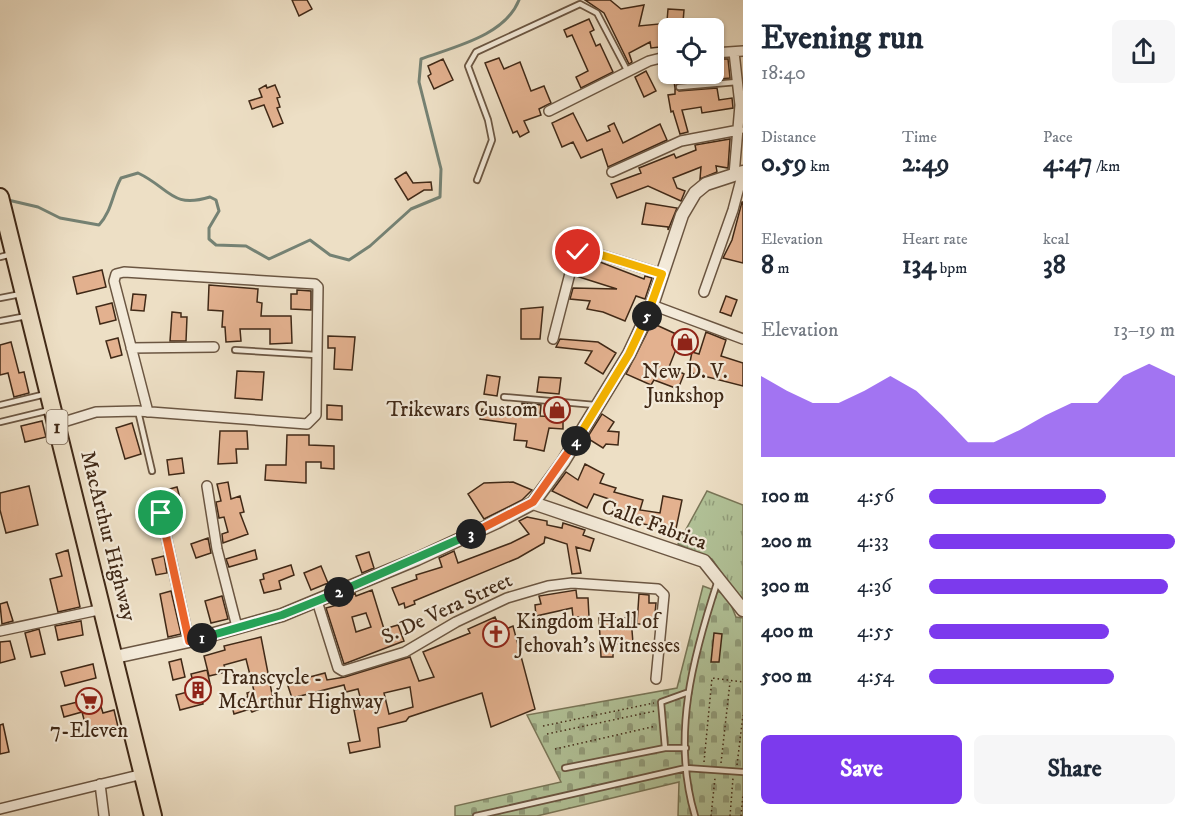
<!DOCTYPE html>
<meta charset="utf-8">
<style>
body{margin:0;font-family:"IM FELL DW Pica",serif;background:#f6f6f7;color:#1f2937;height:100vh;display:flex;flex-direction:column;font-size:22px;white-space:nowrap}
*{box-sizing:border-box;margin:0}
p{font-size:20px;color:#747a83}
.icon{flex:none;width:33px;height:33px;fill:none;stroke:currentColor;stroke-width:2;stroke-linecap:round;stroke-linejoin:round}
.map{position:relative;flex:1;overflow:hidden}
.side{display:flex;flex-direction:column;background:#fff;width:450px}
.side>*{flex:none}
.buttons{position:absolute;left:658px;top:18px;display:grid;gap:12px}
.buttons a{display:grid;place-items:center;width:66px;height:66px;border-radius:9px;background:#fff;box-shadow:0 2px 4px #0004;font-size:30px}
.pin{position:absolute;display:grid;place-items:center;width:51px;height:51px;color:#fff;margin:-26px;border:3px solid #fff;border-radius:50%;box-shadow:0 2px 6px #0007}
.km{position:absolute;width:30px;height:30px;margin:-15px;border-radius:50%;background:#222;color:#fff;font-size:16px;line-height:30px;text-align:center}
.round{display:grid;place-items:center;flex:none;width:63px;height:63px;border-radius:9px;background:#f6f6f7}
.head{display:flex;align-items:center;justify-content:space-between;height:102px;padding:0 18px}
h1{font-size:33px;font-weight:700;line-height:45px}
.stats{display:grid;grid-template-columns:repeat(3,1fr);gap:9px;height:102px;padding:6px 18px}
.stats div{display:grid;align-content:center}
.stats b{font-size:26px;font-weight:700}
.stats small{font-size:16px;font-weight:400}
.stats p{font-size:16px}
.chart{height:168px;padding:12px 18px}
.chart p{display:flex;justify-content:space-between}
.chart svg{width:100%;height:108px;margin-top:6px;fill:#7c3aed;opacity:.7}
.action{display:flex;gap:12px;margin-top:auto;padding:12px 18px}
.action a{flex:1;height:69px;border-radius:9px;background:#7c3aed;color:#fff;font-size:24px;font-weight:700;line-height:69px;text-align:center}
.action a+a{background:#f6f6f7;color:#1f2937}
ul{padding:0 18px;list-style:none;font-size:20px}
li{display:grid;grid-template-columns:96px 72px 1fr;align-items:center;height:45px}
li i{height:15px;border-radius:8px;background:#7c3aed}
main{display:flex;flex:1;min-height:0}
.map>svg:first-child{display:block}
.grass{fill:url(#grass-tufts);stroke:#797658;stroke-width:1.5}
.cemetery{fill:url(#cemetery-stones);stroke:#797658;stroke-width:1.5}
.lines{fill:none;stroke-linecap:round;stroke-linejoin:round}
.stream{stroke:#758274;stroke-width:3}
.building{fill:#e3b18f;stroke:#402917;stroke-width:1.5;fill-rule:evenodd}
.service-casing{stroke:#6b5642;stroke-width:8}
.minor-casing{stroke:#6b5642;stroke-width:12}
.tertiary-casing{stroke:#6b5642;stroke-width:15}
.trunk-casing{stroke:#402917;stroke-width:20}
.path{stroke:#402917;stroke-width:1.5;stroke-dasharray:1.5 3;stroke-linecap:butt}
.service{stroke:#f3ead9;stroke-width:4.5}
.minor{stroke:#f3ead9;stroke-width:9}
.tertiary{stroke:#f3ead9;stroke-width:12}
.trunk{stroke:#eddfc5;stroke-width:16}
.split-1-casing{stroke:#fff;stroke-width:12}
.split-2-casing{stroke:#fff;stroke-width:12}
.split-3-casing{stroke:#fff;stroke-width:12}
.split-4-casing{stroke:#fff;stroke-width:12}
.split-5-casing{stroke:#fff;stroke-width:12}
.split-6-casing{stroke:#fff;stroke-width:12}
.split-1{stroke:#f0652b;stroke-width:8}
.split-2{stroke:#22a559;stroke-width:8}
.split-3{stroke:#22a559;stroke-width:8}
.split-4{stroke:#f0652b;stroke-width:8}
.split-5{stroke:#f5b400;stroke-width:8}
.split-6{stroke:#f5b400;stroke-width:8}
.labels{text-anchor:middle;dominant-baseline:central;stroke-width:4.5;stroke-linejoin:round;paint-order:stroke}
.shield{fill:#f3ead9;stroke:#766351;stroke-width:1.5}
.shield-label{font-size:20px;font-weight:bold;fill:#402917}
.poi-label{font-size:21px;fill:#402917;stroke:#f3ead9}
.street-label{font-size:21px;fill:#402917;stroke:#f3ead9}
</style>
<main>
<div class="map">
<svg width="743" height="816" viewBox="0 0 743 816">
<defs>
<pattern id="grass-tufts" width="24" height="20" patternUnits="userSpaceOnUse" patternTransform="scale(1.5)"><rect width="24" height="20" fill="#b2c399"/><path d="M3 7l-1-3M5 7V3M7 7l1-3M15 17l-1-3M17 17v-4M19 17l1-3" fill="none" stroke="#929e7c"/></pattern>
<pattern id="cemetery-stones" width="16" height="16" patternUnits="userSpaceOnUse" patternTransform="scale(1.5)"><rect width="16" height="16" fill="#b2c399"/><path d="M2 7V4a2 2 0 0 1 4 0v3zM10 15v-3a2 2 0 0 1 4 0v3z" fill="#929e7c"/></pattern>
</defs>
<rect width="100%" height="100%" fill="#eddfc5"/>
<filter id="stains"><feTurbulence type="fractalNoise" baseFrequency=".00333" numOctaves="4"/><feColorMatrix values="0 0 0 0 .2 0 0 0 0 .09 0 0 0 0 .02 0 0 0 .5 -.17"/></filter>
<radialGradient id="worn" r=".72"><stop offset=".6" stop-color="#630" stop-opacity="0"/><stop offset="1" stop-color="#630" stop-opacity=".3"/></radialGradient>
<path class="grass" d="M707,491L743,505V603L712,559L678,544Z"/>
<path class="cemetery" d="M703,586L727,595L736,617L743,618V816H678L679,782L537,816H455V806L561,782L527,715L677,688Z"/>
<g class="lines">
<path class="stream" d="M8,200L38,207L60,218L99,225C112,211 112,194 121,178L138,173C170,188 171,209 210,197L216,200L219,211L209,228V239L216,245L246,246L269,259L310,240L330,255L349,260L370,246L411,209L440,197L441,169L419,82L421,59C453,47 505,36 519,0"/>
</g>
<path class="building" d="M292,0H307L312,9L299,16Z
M585,0H610L621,9L644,5L639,26L669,23V46L651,48L650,42L629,53L632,62L629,64L604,13Z
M668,9L684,10L683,22L667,21Z
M589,19L594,30L590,32L596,46L600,44L613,72L581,88L576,77L588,71L572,35L567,37L564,30Z
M499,58L504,69L520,62L531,91L544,86L551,103L539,109L541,115L524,121L529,132L520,137L517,131L513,133L485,63Z
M443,59L453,80L434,89L428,76L431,74L428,66Z
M720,59H728L730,78L679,83L675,88L673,74H714V63L721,62Z
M646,71L656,91L644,97L635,77Z
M266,85L267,88L275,85L280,97L277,98L280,107L277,108L283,123L273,127L264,105L252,109L249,101L262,97L259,89Z
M675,88L679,91L717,88L719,100L732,98L733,108L702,113L701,107L682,110L688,132L680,134L673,111L671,112L668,95L675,94Z
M573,113L587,141L610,131L608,126L614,123L623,143L660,124L667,140L608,167L602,149L581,158L573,142L562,147L552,123Z
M730,139L728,168L716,166L717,172L700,179L701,167L673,178L677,188L685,191L681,201L648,186L617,198L611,184L641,173L639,168L674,154L676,158L696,150L695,145Z
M406,172L413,183L431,182L432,190H424L408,200L395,179Z
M742,202H743V263L723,258L732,240Z
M646,203L677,208L668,230V227L642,224Z
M580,261L600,262L644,279L645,276L652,278L645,299L636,296L625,321L603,312L587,309L590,301L570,299L573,288L617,289L576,276Z
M102,270L106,287L77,294L73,277Z
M209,285L258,289L257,302L262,303L261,316H291L292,343L270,344V329H240L241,341L226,342L225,327H222L223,311L208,310Z
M297,290L311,291V310L291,309V294H297Z
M133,294L146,295L144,311L131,310Z
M726,296L737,300L731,316L720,312Z
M112,303L116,320L100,324L96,307Z
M543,307L540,339H521V309Z
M172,312L181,313V317H187L186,341H170Z
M652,323L676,334L672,345L677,347L669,367L684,374L678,389L654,380L651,385L626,374Z
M706,332L726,340L721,356L743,363V386L688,372L692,352L699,354Z
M328,336L355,337L352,370L334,369L335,348H328Z
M118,338L122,355L111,358L106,341Z
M560,339L598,342L616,353L603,374L585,363L592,351L556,347Z
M11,342L19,373L24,372L29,393L14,397L8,373L0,375V345Z
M237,371L264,372L262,400L235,398Z
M487,375L500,377L497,396L484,394Z
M539,377L561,378L559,394L537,392Z
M522,403L541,405L540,416L563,417V429L549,428L544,451L526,447L527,441L514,440L516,424L480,419L482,409L521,414Z
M327,405L342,406V420L327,419Z
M602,414L614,422L608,431L619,432L618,445L606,444L603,448L587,438Z
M42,421L46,437L25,442L21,426Z
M132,423L141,454L125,459L116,428Z
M220,431H247L248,449H236L237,463L218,464Z
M287,435H309V445L334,446V469L321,468V462H306V483L265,480L266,465H286Z
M182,458L184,473L169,475L167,460Z
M585,464L604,474L600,483L616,488L614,492L643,500L640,510L660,513L663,496L682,500L676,529L636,523L611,516L615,501L594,494L587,508L552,491L566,472L578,480Z
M228,482L231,499L240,496L244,512L240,513L248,534L223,543L222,534L228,532L224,517L219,518L216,502L221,501L217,484Z
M513,482L532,490L522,500L484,519L468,494L484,483Z
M29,486L38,525L6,533L0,510V493Z
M177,487L181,502L159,507L155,493Z
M527,517L547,521V525L562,528L563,523L585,530L583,535L594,539L590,551L576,547L581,573L572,574L567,544L545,537L544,543L518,558L414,601L415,604L405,608L404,603L399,605L392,588L417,579L416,575L442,567L439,558L454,551L458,563L511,543L529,534L519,521Z
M208,538L211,553L196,558L191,544Z
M68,550L80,607L58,612L50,579L62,576L56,554Z
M255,550L257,559L229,567L226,559Z
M369,552L374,568L362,573L356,556Z
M164,556L167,573L156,575L152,559Z
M291,565L294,575L279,581L281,589L264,593L260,580L264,579L263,574Z
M321,566L328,583L311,590L304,573Z
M372,590L384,629L398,625L404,641L344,664L326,608L348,602L346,597L355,593L356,596ZM366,613L371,627L356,632L352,617Z
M576,590L577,598H588L589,617H573L572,608L536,616L535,605L541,604L539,596Z
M171,591L181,634L168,637L160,594Z
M639,594L649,595V603H656L654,624H637Z
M222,596L228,619L211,623L205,601Z
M7,602L13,621L2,624L0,604Z
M495,617L501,631L513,626L535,709L491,727L482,693L409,717L406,721L378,728L380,747L350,753L348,743L360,741L354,710L363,708L358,689L346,692L344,685L292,698L287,683L325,673L327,680L345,677L410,657L419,681L434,677L423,652L470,633L468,629ZM410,687L413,707L389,714L384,693Z
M599,618H631L633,643L613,644V657H601Z
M81,621L83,635L58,640L55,626Z
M39,629L45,654L31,657L25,633Z
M714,633L722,634L719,662H711Z
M261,637L274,704L252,712L250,709L234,714L231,702L248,697L247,693L254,691L246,659L224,665L226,672L209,676L204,656L225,650L224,646Z
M10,641L15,659L0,663V642Z
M181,659L185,677L173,680L169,662Z
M93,664L96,678L65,686L61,672Z
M207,670L211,688L200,691L203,704L180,710L176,695L195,690L191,674Z
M98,697L103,713L114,710L119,731L102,735L100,728L87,731L82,712L64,717L61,706Z
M3,724L9,752L0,754V725Z"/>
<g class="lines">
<defs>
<path id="service" d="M679,87L737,82
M477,180L492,140L488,120L468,66L476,52L580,4L597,13L628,72
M0,257L12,254
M0,298L21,294
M0,321L27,316
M235,350L316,355
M504,397L595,405
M0,405L46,394
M138,411L152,471
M0,422L50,410
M665,748L661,702L686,693
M565,768L665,748H686
M476,816L686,768L743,772
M695,816C671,736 693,656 718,580"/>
<path id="minor" d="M714,53L743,51
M549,111L649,61L669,56
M612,172L681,141L739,130
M734,175L740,105L734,52
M704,292L733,210L743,172
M652,305L743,339
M553,339L575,254H598L662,274
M131,348L214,347
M57,424L96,412L138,411L307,424L316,415L318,287L315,284L124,272L116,274L114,281L148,412
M207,486L217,549L237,627
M161,513L189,641
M317,601L338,668L343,671L405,652L456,622L507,598L548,586L572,583L658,589L664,595L656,679
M0,631L103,609
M100,784L104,816
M0,809L143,774"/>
<path id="tertiary" d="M533,503L704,561L743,610
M115,657L189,641L282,615L417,559L497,522L533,503L563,462L629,354L652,305L682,215L695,193L706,184L743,172"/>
<path id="trunk" d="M0,197L153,816"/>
</defs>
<use href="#service" class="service-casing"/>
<use href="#minor" class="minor-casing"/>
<use href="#tertiary" class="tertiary-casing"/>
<use href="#trunk" class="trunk-casing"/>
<path class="path" d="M543,726L654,703
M547,734L655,711
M555,749L656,726
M704,762L712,678L743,682
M721,763L730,682
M737,765L743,715
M711,816L715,778
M730,816L733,778
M741,816L743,794"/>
<use href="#service" class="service"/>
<use href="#minor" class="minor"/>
<use href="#tertiary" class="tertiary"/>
<use href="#trunk" class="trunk"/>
</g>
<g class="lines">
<defs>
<path id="split-1" d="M161,513L189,641L202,638"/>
<path id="split-2" d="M202,638L282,615L339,592"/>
<path id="split-3" d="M339,592L471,534"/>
<path id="split-4" d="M471,534L533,502L576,441"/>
<path id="split-5" d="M576,441L629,354L647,316"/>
<path id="split-6" d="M578,252L598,254L662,274L647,316"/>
</defs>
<use href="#split-1" class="split-1-casing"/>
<use href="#split-2" class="split-2-casing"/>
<use href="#split-3" class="split-3-casing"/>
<use href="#split-4" class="split-4-casing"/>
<use href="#split-5" class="split-5-casing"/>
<use href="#split-6" class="split-6-casing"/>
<use href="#split-1" class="split-1"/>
<use href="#split-2" class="split-2"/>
<use href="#split-3" class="split-3"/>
<use href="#split-4" class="split-4"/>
<use href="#split-5" class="split-5"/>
<use href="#split-6" class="split-6"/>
</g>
<defs>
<symbol id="shop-ring" viewBox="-11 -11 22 22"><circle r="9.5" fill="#f3ead9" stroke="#8f2418" stroke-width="1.5"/><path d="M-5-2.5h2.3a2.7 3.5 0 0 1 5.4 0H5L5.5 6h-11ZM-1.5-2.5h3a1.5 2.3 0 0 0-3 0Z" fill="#8f2418"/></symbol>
<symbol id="church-ring" viewBox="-11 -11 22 22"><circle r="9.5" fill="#f3ead9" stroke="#8f2418" stroke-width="1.5"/><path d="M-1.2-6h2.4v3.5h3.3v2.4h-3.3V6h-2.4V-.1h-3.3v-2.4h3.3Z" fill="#8f2418"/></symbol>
<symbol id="building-ring" viewBox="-11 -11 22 22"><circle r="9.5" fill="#f3ead9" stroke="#8f2418" stroke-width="1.5"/><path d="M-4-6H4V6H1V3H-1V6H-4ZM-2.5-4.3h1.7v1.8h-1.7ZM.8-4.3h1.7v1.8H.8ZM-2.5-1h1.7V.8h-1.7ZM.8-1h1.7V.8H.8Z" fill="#8f2418"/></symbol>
<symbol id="supermarket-ring" viewBox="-11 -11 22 22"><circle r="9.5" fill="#f3ead9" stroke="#8f2418" stroke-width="1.5"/><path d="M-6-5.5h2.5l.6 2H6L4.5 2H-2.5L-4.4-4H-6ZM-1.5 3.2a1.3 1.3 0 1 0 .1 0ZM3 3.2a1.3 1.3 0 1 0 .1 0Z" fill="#8f2418"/></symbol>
</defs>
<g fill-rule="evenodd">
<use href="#shop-ring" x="670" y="327" width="30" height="30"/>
<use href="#shop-ring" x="542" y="395" width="30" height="30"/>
<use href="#church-ring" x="481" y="619" width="30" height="30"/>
<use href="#building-ring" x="183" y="675" width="30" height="30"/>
<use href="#supermarket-ring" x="74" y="686" width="30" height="30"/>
</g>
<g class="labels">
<rect class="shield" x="46.5" y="410" width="21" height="34" rx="4.5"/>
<g class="shield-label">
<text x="57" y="427">1</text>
</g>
<g class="poi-label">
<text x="685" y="372">New D. V.<tspan x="685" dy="24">Junkshop</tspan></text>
<text x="538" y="410" text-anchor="end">Trikewars Custom</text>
<text x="516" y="622" text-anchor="start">Kingdom Hall of<tspan x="516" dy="24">Jehovah's Witnesses</tspan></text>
<text x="218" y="678" text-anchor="start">Transcycle -<tspan x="218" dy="24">McArthur Highway</tspan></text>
<text x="89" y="731">7-Eleven</text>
</g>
<g class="street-label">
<text transform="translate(654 525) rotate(20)">Calle Fabrica</text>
<text transform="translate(108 536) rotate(76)">MacArthur Highway</text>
<text transform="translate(447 609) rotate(-25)">S. De Vera Street</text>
</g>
</g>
<rect width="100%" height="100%" filter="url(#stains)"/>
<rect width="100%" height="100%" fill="url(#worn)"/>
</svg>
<div class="buttons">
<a><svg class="icon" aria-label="locate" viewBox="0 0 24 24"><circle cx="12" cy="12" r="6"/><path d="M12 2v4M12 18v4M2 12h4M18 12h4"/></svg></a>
</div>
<div class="pin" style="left:161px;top:513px;background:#1e9e55"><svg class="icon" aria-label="arrive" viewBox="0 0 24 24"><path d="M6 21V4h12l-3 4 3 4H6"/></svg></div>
<div class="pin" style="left:578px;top:252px;background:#d93025"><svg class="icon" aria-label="check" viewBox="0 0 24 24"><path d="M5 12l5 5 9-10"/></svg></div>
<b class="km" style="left:202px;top:638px">1</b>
<b class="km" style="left:339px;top:592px">2</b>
<b class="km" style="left:471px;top:534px">3</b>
<b class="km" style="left:576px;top:441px">4</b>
<b class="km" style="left:647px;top:316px">5</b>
</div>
<section class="side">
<div class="head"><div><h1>Evening run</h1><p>18:40</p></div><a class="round"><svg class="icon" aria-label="share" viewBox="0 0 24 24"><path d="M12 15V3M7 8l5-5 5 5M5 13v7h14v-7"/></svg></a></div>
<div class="stats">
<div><p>Distance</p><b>0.59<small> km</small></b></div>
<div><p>Time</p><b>2:49</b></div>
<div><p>Pace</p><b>4:47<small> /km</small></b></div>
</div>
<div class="stats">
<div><p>Elevation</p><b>8<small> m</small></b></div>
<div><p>Heart rate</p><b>134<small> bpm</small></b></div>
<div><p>kcal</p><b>38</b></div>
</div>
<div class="chart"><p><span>Elevation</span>13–19 m</p>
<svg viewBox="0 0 160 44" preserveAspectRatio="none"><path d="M0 44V11L10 17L20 22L30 22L40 17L50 11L60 17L70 27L80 38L90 38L100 33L110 27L120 22L130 22L140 11L150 6L160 11V44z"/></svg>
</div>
<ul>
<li><b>100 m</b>4:56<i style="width:72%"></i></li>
<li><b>200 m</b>4:33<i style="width:100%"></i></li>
<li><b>300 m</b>4:36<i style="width:97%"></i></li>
<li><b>400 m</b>4:55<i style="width:73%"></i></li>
<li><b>500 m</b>4:54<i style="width:75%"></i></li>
</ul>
<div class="action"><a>Save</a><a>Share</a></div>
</section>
</main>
